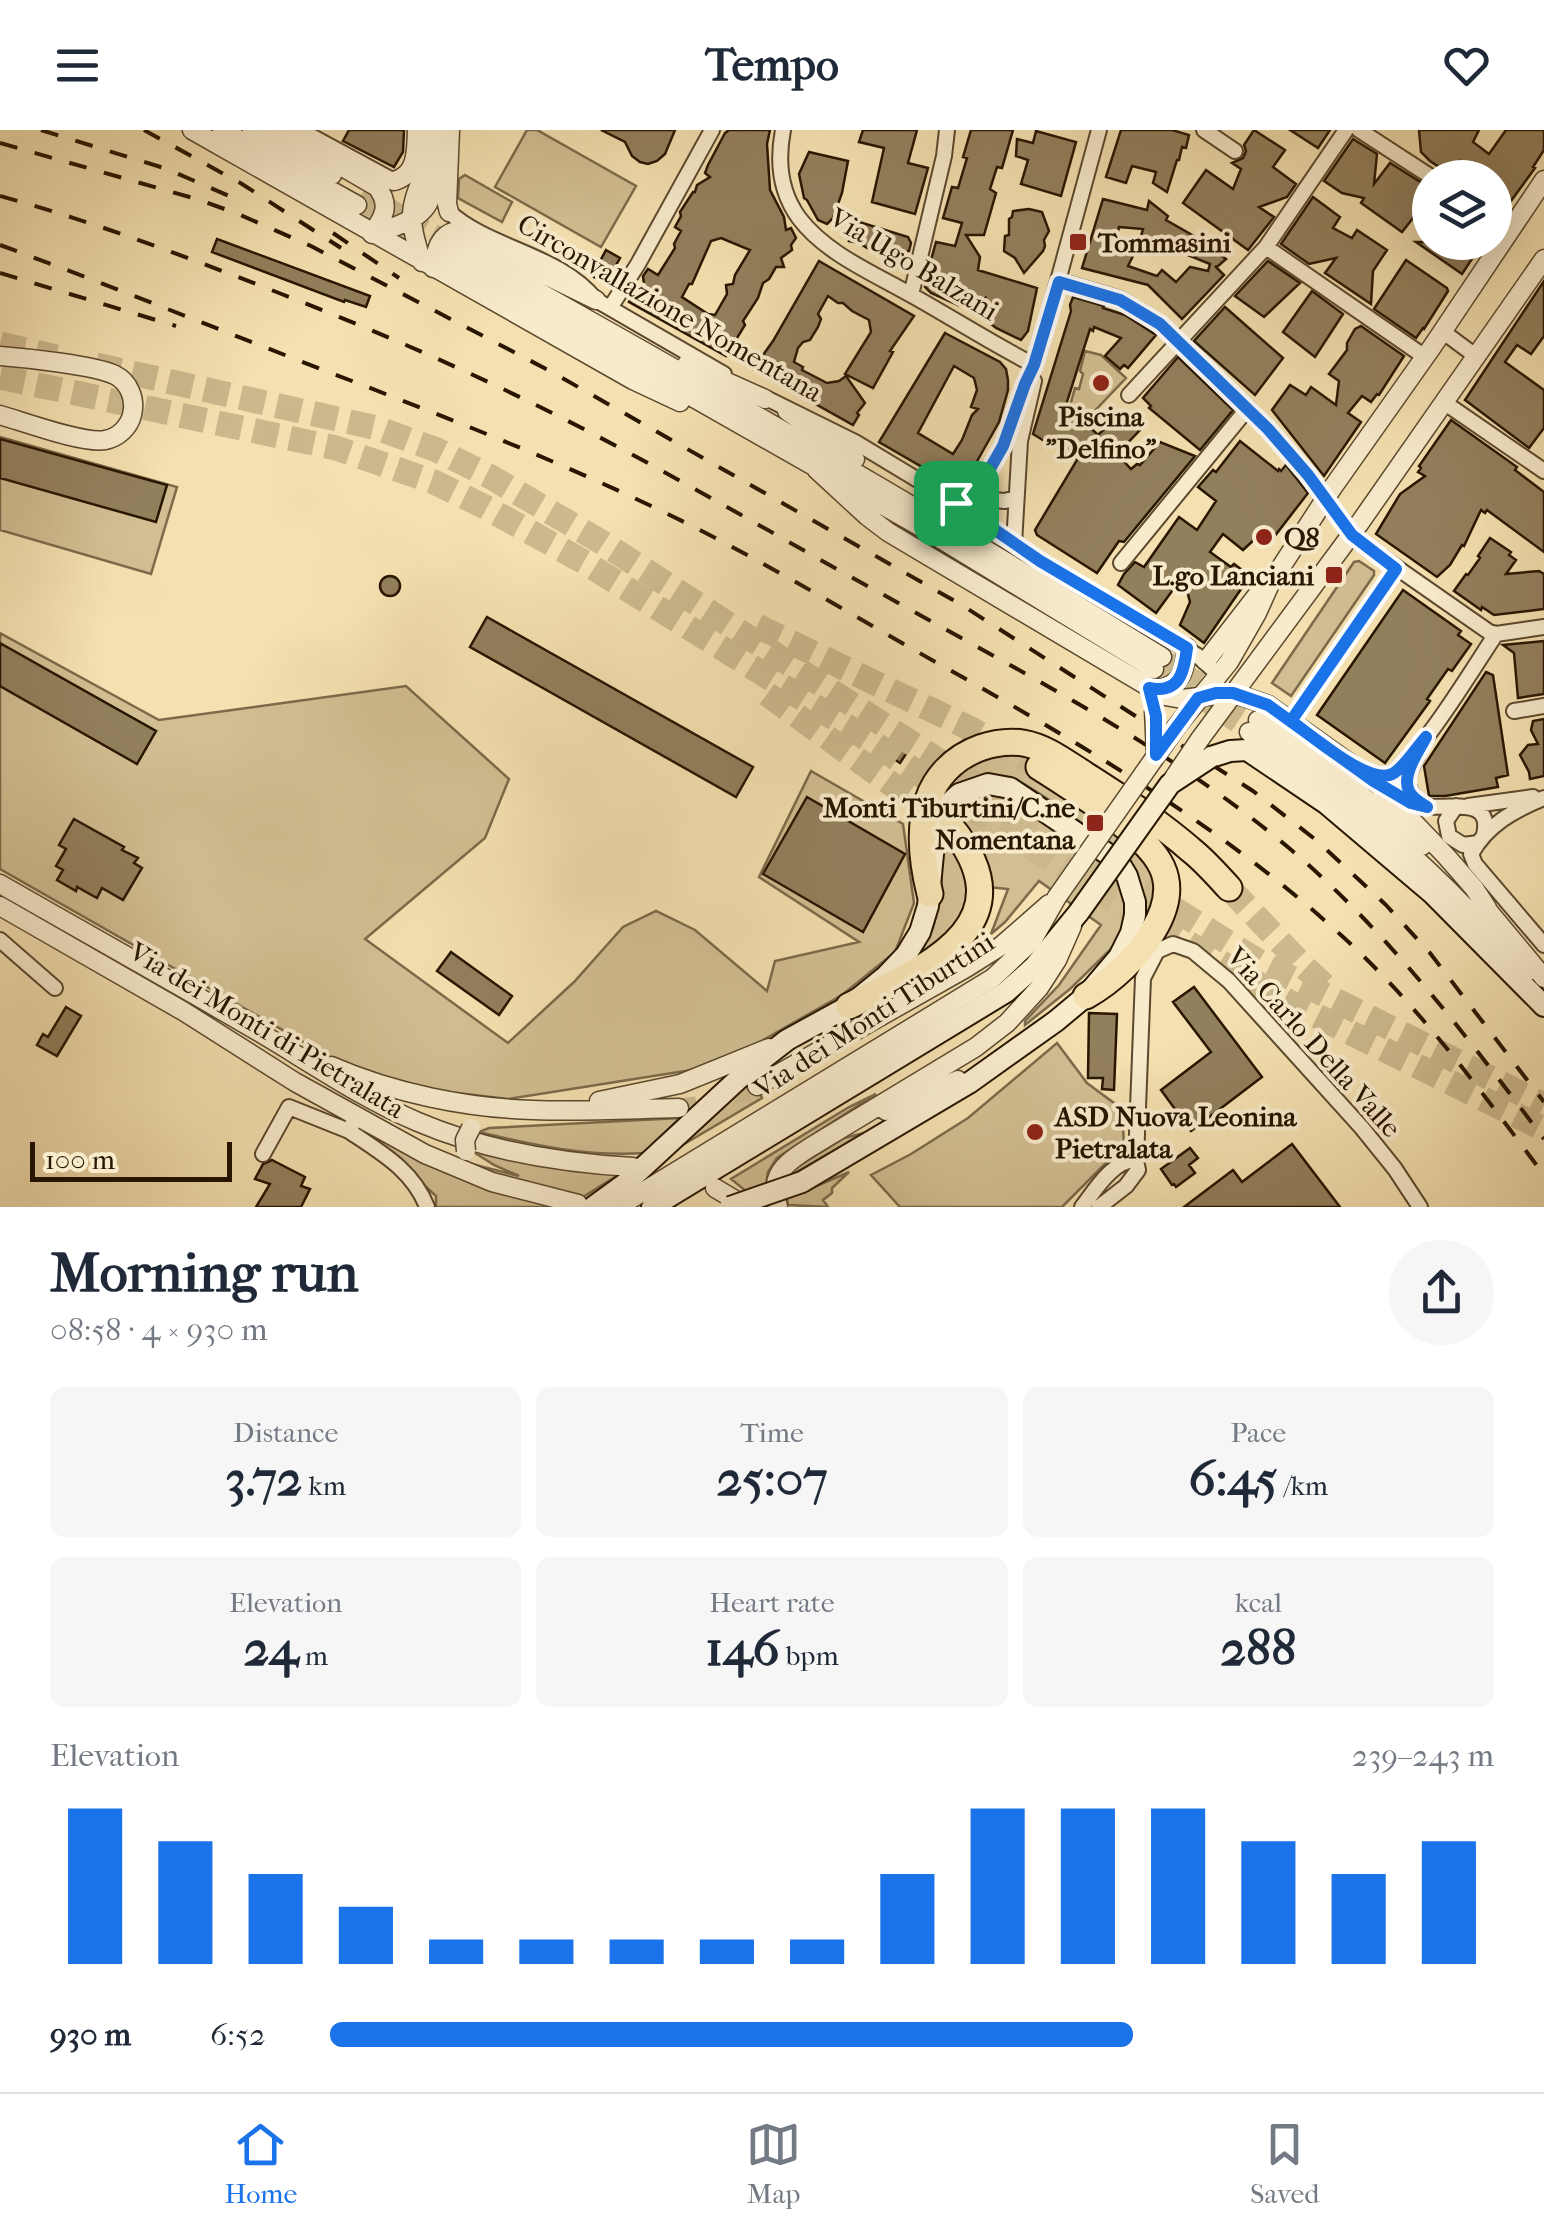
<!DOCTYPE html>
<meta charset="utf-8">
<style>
body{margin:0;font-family:"IM FELL French Canon",serif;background:#f6f6f7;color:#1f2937;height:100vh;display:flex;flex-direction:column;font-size:38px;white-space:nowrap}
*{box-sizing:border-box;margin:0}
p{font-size:32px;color:#747a83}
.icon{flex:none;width:55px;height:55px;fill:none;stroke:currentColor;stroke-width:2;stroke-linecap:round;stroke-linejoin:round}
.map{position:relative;height:1077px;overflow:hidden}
.drawer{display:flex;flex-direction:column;background:#fff;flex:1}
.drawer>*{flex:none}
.controls{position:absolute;left:1412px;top:30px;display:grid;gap:20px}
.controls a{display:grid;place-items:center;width:100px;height:100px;border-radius:50%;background:#fff;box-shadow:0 10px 40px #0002;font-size:50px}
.scale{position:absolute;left:30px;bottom:25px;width:202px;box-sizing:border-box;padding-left:10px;border:5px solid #281601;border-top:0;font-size:28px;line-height:35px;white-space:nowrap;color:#281601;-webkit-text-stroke:8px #f8ebcc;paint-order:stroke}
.pin{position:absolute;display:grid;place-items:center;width:85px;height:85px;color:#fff;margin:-42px;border-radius:20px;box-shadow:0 5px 15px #0006}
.round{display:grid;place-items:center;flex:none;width:105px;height:105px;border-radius:52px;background:#f6f6f7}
.summary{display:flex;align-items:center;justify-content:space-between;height:170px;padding:0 50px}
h1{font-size:55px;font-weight:700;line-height:75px}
.metrics{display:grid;grid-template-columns:repeat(3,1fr);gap:15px;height:170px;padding:10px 50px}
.metrics div{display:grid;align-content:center;border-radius:15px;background:#f6f6f7;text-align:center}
.metrics b{font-size:50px;font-weight:700}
.metrics small{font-size:28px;font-weight:400}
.metrics p{font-size:28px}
.chart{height:280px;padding:20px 50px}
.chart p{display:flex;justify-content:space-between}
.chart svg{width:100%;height:180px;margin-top:10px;stroke:#1a73e8;stroke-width:6}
ul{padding:0 50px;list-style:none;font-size:32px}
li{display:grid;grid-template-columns:160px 120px 1fr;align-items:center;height:75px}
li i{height:25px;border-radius:12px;background:#1a73e8}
header{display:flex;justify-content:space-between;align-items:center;height:130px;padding:0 50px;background:#fff;font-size:45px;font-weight:700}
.tabs{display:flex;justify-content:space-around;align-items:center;height:140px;border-top:2px solid #e0e1e3;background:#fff;font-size:28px;color:#747a83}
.tabs a{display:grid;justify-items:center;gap:5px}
.tabs .current{color:#1a73e8}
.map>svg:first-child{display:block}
.green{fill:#d1be92;stroke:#7c6a4a;stroke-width:2.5}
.building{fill:#927f5c;stroke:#281601;stroke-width:2.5;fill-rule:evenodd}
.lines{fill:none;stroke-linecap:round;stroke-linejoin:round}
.tertiary-tunnel{stroke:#cbb88d;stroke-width:18;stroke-dasharray:18 9;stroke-linecap:butt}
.trunk-tunnel{stroke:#cbb88d;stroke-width:25;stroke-dasharray:25 12;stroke-linecap:butt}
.minor-casing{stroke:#5b482d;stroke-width:18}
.tertiary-casing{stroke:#5b482d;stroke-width:21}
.secondary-casing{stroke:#281601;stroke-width:24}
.trunk-casing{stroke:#281601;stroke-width:29}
.minor{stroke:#f8ebcc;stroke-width:14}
.tertiary{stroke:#f8ebcc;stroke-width:18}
.secondary{stroke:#f8ebcc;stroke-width:20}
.trunk{stroke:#f4e0b0;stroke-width:25}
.rail{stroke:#281601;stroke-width:4;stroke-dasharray:18 18;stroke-linecap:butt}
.tertiary-bridge-casing{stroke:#5b482d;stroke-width:21;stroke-linecap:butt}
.secondary-bridge-casing{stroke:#281601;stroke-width:24;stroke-linecap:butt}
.tertiary-bridge{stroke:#f8ebcc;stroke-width:18}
.secondary-bridge{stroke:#f8ebcc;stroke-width:20}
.route-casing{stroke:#fff;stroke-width:20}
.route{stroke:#1a73e8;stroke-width:12}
.poi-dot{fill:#8f2418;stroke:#f8ebcc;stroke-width:4}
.labels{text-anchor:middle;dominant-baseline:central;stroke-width:8;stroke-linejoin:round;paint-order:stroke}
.poi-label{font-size:28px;font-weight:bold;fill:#281601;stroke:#f8ebcc;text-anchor:start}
.street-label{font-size:28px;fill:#281601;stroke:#f8ebcc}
</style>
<header><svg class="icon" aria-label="menu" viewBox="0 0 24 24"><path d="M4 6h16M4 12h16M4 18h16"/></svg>Tempo<svg class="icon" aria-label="heart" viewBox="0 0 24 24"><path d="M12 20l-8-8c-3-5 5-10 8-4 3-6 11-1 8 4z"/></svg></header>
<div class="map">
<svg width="1544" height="1077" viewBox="0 0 1544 1077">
<rect width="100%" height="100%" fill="#f4e0b0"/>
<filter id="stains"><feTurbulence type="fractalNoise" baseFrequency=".002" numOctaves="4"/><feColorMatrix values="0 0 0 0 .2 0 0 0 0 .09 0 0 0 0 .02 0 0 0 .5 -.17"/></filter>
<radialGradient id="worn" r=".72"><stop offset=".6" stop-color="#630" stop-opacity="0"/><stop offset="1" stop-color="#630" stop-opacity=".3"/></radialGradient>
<path class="green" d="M527,0H537L636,56L601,117L495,57Z
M465,45L512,72L502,92L458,68L459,49Z
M1085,221L1101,225L1126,248L1085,291L1070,276L1075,258L1079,259L1083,244L1080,241Z
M0,307L177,357L151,444L0,400Z
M1359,431L1374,441V445L1291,566L1272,553L1354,432Z
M0,503L159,590L406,556L509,649L485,708L365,809L508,913L574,852L623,797L656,781L695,800L767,861L775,831L859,812L759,747L811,641L903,694L914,773L895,822L842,865L758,913L704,938L508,969L423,959L337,931L0,739Z
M1028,624L1144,721L1153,736L1156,774L1142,798C1141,779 1143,755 1133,738C1125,722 1034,657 1015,650C1009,648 999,646 993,645C974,644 957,654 944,665L947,649L982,625Z
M995,661L1016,668L1086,716L1117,746L1125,770L1123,798L1112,818L1070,859L1025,895V891L1059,855L1101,795L1039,751L1005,792L991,804L1008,759L988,757L959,724C962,738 969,757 967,771C963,798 937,815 917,830L933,798L941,765L943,698L958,675Z
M1057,913L1087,953L1122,979L1124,1015L1062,1077H900L871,1045L911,1024L968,988Z
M752,948L762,968L681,1016Z
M876,964L777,1028L768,1042L763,1075L731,1049L849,977Z
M680,988L644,1023C588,1027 533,1015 479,1002L489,998Z
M864,1003L795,1043L796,1065L849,1042L832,1058V1063L823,1070L828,1077L788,1075C786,1063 785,1052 791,1041L844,1008Z
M374,1009L519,1046L494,1035L475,1023L479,1021L537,1035L618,1045L567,1077H436V1066Z"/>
<path class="building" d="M349,0H404L403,22L394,37L343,11Z
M601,0H675L665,24L657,31L648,34L640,32L632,26L625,12Z
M729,0H770L767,14L770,60L784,87L786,100L791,98L796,108L791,115L792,120L781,128L784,137H776L769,149L763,153L758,168L743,191L745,195L726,226L629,172L636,158L644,154L643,146L648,139L658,145L675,118L674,114L681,101L675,97L681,86L680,82L693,62H695L697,55L710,47L705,43L708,35L725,3ZM721,108L750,120L735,145L733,154L726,155L727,164L715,185L708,184L682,167L689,154H692L711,111Z
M863,0H917L908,33L928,38L915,84L872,72L884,18L859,12Z
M971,0H1013L1002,38L997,37L990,59L996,63L984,105H966L980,127L978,140L1037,158L1028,201L1021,210L996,198L979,184L985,168L960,176L931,163L925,157L934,133L931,130L936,112L955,116L962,93L943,88L952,57L958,58L967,28L963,27Z
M1121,0H1172L1189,5L1186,18L1182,17L1179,30H1177L1167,62L1153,53L1156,42L1132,36L1126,53L1106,47Z
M1254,0L1285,20L1273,37L1296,54L1287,67L1259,77L1274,87L1248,120L1183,73L1206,40L1233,59L1241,39L1232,33L1243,28L1246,21L1244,15Z
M1290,0H1330L1318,18Z
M1419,0H1479L1473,12L1489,24L1506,0H1544V20L1533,37L1535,38L1503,82L1495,78V48H1474L1477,43L1460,31L1448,43L1430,31L1421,22Z
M1036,1L1076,12L1061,66L1021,54L1028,30L1016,26L1017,9L1033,13Z
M1353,9L1377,24L1374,54L1390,33L1430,58L1421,72L1424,74L1402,102L1361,73L1364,68L1342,63L1324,51Z
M809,22L848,31L842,63L833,88L827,94L818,90L807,70L804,68L799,44Z
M1313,67L1340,87L1333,98L1352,108L1357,100L1387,120L1373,141L1371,174L1325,143L1336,128L1309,134L1281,114Z
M1103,69L1147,80L1149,71L1168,86L1166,90L1201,110L1226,129L1217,137L1215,136L1224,145L1182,189L1148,155L1082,138ZM1119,97L1143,99L1141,106L1210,134L1208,141L1190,137L1176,152L1162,140L1157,146L1128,136L1133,126L1113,122Z
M1029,79L1042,82L1049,101L1044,110L1045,116L1043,121L1024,143L1015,128L1004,121L1005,106L1009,105V89L1012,87L1013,81Z
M856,91L908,107L911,113L909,121L904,122L899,138L859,113L849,111Z
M217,109L370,166L366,177L345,170L344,172L212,122Z
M1416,112H1483L1462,144Z
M606,120L620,128L606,153L592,146Z
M1406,130L1447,158L1448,161L1424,199L1423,198L1416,208L1374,179Z
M819,131L914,186L890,221L893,222L873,258L845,244L871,202L869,190L852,181L843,173H838L828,166L818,184L821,189L818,197L810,210L803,212L798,218L794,232L803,237L802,240L827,253L839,251L846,246L865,273L857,283L859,285L853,295L753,239L773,211Z
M1268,131L1300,153L1264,187L1235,166Z
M1544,151V206L1531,224L1517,215L1505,232L1544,260V298L1529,318L1465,270Z
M1312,161L1343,184L1315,227L1283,202Z
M1073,167L1104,176L1103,178L1125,185L1156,205L1128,238L1124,235L1120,239L1105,226L1121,208L1094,197L1093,201L1090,199L1066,275L1098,305L1123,281L1141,299L1117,324L1131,339L1137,334L1140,335L1160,312L1195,326L1124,412L1119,411L1097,443L1037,405L1035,400L1077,330L1056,314L1054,317L1033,304L1071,181L1070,175Z
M1225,177L1283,228L1255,265L1194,211Z
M1361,196L1404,226L1379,265L1377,264L1371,272L1362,266L1348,283L1361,292L1324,346L1272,280L1290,255L1306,265L1311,257L1336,275L1339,251L1329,244L1347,220V213L1355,199Z
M945,203L1000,232L1006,239L1008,250V260L999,292L971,342L974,344L962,360L879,312ZM954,236L974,248L977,260L971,277L978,279L972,285L962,310L953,324L918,303Z
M1178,227L1233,280L1200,320L1149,278L1151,276L1143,268Z
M1451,290L1517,337L1515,340L1544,362V422L1487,380L1485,383L1481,380L1464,416L1462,415L1450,435L1437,447L1376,404L1400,364L1425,346L1418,342L1421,338L1419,336Z
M0,309L167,355L156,392L0,348Z
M1240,311L1278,341L1279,339L1281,341L1286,335L1308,363L1267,416L1257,407L1243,420L1223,404L1210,422L1231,437L1234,434L1250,446L1204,513L1180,495L1190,472L1183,446L1156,483L1118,455L1124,444L1135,432L1144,437L1179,387L1197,400L1216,371L1198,357L1213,340L1216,342Z
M1490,408L1511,422L1509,425L1516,430L1506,444L1539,441L1544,444V479L1494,485L1482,477L1481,480L1454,461L1466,444L1468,445L1480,428L1478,426Z
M380 456a10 10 0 1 1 20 0a10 10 0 1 1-20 0Z
M1403,460L1461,501L1458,505L1471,514L1452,541L1448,539L1427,569L1430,571L1385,633L1317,585Z
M487,487L753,637L736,667L470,517Z
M1544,511V564L1518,568L1514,523L1503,515Z
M0,513L156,601L137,634L0,556Z
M1486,542L1493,545L1508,645L1496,648L1498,657L1445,666H1429L1424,636Z
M1544,589V646L1530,649L1529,642L1520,625L1528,615L1538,614L1531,600L1533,591Z
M901,604L914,612L900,633L888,625Z
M807,667L905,724L863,802L763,744Z
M74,689L124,717L122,720L138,728L134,733L142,738L123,770L102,758L97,768L77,757L76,761L57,750L63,740L56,736L66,719L59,715Z
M451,822L512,866L499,885L437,841Z
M1194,857L1262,947L1191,1001L1161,960L1211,922L1173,872Z
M66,877L81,886L57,926L37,915L43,904L48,907Z
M1089,883L1117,884L1114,960L1102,959L1103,948H1088Z
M1292,1014L1340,1077H1184L1233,1040L1242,1052Z
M1190,1018L1198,1028L1189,1035L1195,1043L1176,1057L1174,1054L1172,1055L1161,1039Z
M272,1030L305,1047L301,1056L310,1059L301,1077H256L270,1054L255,1049L263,1034Z"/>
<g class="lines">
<path class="tertiary-tunnel" d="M363,62L455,115
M357,75L425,115
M1162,527L1258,590
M1154,539L1249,602
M679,978L715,972L757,956"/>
<path class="trunk-tunnel" d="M0,214L56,227
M96,235L377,298L437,320L491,347L603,413L990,664L1261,833L1544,975
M0,247L336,318L434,352L485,377L584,432L869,610L982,686L1138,784L1291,873L1544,999
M757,496L973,600L1039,637
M767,564L941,690
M1229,758L1302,835L1325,856"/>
<defs>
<path id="minor" d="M300,0L394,51
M783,0C777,31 780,62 799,88C826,124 875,144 913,166C954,189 993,214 1034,235
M1204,0L1235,21
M1359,0L1433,48
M449,82C490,119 559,124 596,170L724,244
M1495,89L1510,100
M1266,117L1425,227
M1059,151L1120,169L1160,194L1268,299L1308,345L1357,410L1489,502L1496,504L1544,497
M911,165L944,26L947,0
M610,178L638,134L712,0
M1442,201L1477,227
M760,265L855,312L956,373L1040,431L1198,526L1219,545
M1129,265L1266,117L1346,0
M1445,273L1544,341
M980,357L992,370L1005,371L1016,368
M956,373L965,371L976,363L1008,306L1040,217L1099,0
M1014,414L1020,311L1034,251
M1121,433L1248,278
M1514,581L1544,576
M1291,591L1396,439
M1417,626C1407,645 1401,656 1420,672
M1364,642L1387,646C1417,633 1475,535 1496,504
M1387,658C1396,664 1405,672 1416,675C1438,683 1494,661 1484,705
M1544,668C1514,680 1487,695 1471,724L1475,734L1544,815
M1456,676L1446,691L1449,706L1463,715L1478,713
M1468,676L1533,667
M0,810L55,858
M356,987L349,1001C380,1022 413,1040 427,1077
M263,1024L289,977L349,1001
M1082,1077C1095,1060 1114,1029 1136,1030
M1099,1077L1126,1056L1138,1040L1136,1030L1143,848L1157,821L1173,814L1193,821L1229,851L1362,998L1395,1039L1420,1077"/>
<path id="tertiary" d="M192,0L633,250L680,272
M222,0L357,75
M252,0L332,45
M279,0L377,57C391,75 384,87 372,104
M394,51C418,44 416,21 417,0
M449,82L447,74L450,0
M373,104C449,82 430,64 434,0
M455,115C693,248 930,383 1162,527
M448,128L926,400L1154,539
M422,132C404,78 412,77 430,27
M433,138C436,122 438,105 456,101L596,170
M0,226C25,228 94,235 115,245C129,252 136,269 132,285C129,297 118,308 105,310C84,314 24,292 0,285
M687,234L765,269
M787,281L855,329
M816,339L867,386L888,402L1149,557L1165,566L1182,569L1233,563L1268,575L1373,650L1446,726L1474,758L1487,778
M1206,531L1258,464
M1155,560C1182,555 1184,544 1187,518
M1258,590L1343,650L1422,716
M1177,596L1229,532L1257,483L1270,454L1333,357L1432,217L1544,50
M1249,602C1352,669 1448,747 1524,845
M1200,609L1359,394L1544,129
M0,754C84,802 168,849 252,898C307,930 359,967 418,992C486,1021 560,1033 633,1037
M1480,771L1544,848
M0,776L183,881L295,952L425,1024L492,1052L578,1074
M331,936C393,963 466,978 533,980C582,982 631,979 679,978
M757,956L966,838L1001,816L1049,774
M599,971L680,954L769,918
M886,981L958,950
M715,1058L747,1077
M618,1077L993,848L1032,811L1057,767
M778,1077C769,1045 784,1034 809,1018L976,917L1007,893L1039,858L1057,830L1072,796"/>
<path id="secondary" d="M1211,627L1230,621L1247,620L1327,674L1432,763L1544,876
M593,1077L626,1053L746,942L787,910L849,876L886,846L906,825L920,802L928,776L936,693L945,677L959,664L988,654L1010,658L1118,731L1127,746L1135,772V785L1131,803L1119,827L1086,866L1056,891L969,953L802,1052
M652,1077L1006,862L1034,837L1079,782"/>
<path id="trunk" d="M1039,637C1066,654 1092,671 1117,690C1157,721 1185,748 1153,801C1138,827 1112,851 1086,866
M930,764C920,724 915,672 946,640C965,620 995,609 1023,613C1046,617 1065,632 1084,644C1121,668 1158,691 1191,720C1205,731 1217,745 1229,758
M849,876C922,839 1032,796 951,697"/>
</defs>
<use href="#minor" class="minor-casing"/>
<use href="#tertiary" class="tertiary-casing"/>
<use href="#secondary" class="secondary-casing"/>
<use href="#trunk" class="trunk-casing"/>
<use href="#minor" class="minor"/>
<use href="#tertiary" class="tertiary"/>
<use href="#secondary" class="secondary"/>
<use href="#trunk" class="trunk"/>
<path class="rail" d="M41,0L167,39L243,72
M144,0L242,54L341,118
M0,13L200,70L238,84L311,116L550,241L960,474L1253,661L1316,710L1386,775L1430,823L1544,972
M0,66C95,92 187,127 279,163C374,200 467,240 558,286C668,341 774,405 882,464C1021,542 1166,615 1289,718C1388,802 1466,905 1544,1009
M333,103L399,148
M0,115C109,155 217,199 326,241C435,283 544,325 649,375C749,422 843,480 939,534C1080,613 1223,697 1342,806C1420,877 1481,961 1544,1045
M0,143L176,196"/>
<defs>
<path id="tertiary-bridge" d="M1154,580L1156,624
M1173,649L1200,609
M1057,767L1177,596
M466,1021L465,1010L471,998"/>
<path id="secondary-bridge" d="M1079,782L1170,654L1211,627
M730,1077L802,1052"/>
</defs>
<use href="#tertiary-bridge" class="tertiary-bridge-casing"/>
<use href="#secondary-bridge" class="secondary-bridge-casing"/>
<use href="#tertiary-bridge" class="tertiary-bridge"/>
<use href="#secondary-bridge" class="secondary-bridge"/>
</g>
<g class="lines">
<defs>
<path id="route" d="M956,373L1040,431L1187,518C1184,543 1179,564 1149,558L1156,586V625L1198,568L1216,563H1233L1268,575L1372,650L1411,673L1427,677C1421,673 1412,668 1409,661C1401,645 1419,621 1426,607C1416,618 1406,635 1394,643C1371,658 1311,605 1291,591L1396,439L1352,405L1308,345L1268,299L1160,194L1120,170L1059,152L1034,235L1025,254L1003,316L976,363L965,371L956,373"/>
</defs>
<use href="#route" class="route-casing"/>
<use href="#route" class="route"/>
</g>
<g class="poi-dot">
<rect x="1068" y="102" width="20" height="20" rx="5"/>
<circle cx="1101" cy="253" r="10"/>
<circle cx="1264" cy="407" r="10"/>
<rect x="1324" y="435" width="20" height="20" rx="5"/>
<rect x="1085" y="683" width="20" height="20" rx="5"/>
<circle cx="1035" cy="1002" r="10"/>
</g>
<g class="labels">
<g class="poi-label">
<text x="1098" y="112">Tommasini</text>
<text x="1101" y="286" text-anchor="middle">Piscina<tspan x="1101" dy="32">"Delfino"</tspan></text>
<text x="1284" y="407">Q8</text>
<text x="1314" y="445" text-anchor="end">L.go Lanciani</text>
<text x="1075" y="677" text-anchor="end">Monti Tiburtini/C.ne<tspan x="1075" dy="32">Nomentana</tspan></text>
<text x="1055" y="986">ASD Nuova Leonina<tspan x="1055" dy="32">Pietralata</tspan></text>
</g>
<g class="street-label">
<text transform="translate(914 134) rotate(31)">Via Ugo Balzani</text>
<text transform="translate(670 178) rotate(30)">Circonvallazione Nomentana</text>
<text transform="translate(874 885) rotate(-33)">Via dei Monti Tiburtini</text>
<text transform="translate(267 900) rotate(31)">Via dei Monti di Pietralata</text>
<text transform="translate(1314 912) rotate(48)">Via Carlo Della Valle</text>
</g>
</g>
<rect width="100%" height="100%" filter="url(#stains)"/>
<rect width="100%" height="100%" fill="url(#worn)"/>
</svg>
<div class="controls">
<a><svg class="icon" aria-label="layers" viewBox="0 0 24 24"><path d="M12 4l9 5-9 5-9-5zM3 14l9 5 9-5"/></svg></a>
</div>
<div class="scale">100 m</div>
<div class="pin" style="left:956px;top:373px;background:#1e9e55"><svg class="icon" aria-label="arrive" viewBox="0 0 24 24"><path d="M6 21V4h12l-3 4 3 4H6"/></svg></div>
</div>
<section class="drawer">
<div class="summary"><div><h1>Morning run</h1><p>08:58 · 4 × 930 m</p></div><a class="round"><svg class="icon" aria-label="share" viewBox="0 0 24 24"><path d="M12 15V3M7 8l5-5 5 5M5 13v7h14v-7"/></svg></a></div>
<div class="metrics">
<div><p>Distance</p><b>3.72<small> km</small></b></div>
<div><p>Time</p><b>25:07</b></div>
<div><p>Pace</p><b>6:45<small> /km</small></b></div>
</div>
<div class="metrics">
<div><p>Elevation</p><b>24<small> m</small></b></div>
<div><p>Heart rate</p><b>146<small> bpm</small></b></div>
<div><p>kcal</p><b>288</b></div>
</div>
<div class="chart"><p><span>Elevation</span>239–243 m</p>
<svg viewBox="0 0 160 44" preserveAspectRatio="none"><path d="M5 44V6M15 44V14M25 44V22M35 44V30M45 44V38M55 44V38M65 44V38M75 44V38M85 44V38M95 44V22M105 44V6M115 44V6M125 44V6M135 44V14M145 44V22M155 44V14"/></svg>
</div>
<ul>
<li><b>930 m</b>6:52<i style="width:69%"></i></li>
</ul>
</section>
<nav class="tabs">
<a class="current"><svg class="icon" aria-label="home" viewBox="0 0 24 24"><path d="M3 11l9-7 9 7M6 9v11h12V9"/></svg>Home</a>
<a><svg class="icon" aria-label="map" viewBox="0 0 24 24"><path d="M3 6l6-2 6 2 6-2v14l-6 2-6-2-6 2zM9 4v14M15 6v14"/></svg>Map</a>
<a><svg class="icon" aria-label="saved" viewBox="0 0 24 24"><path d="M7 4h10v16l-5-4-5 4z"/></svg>Saved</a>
</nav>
